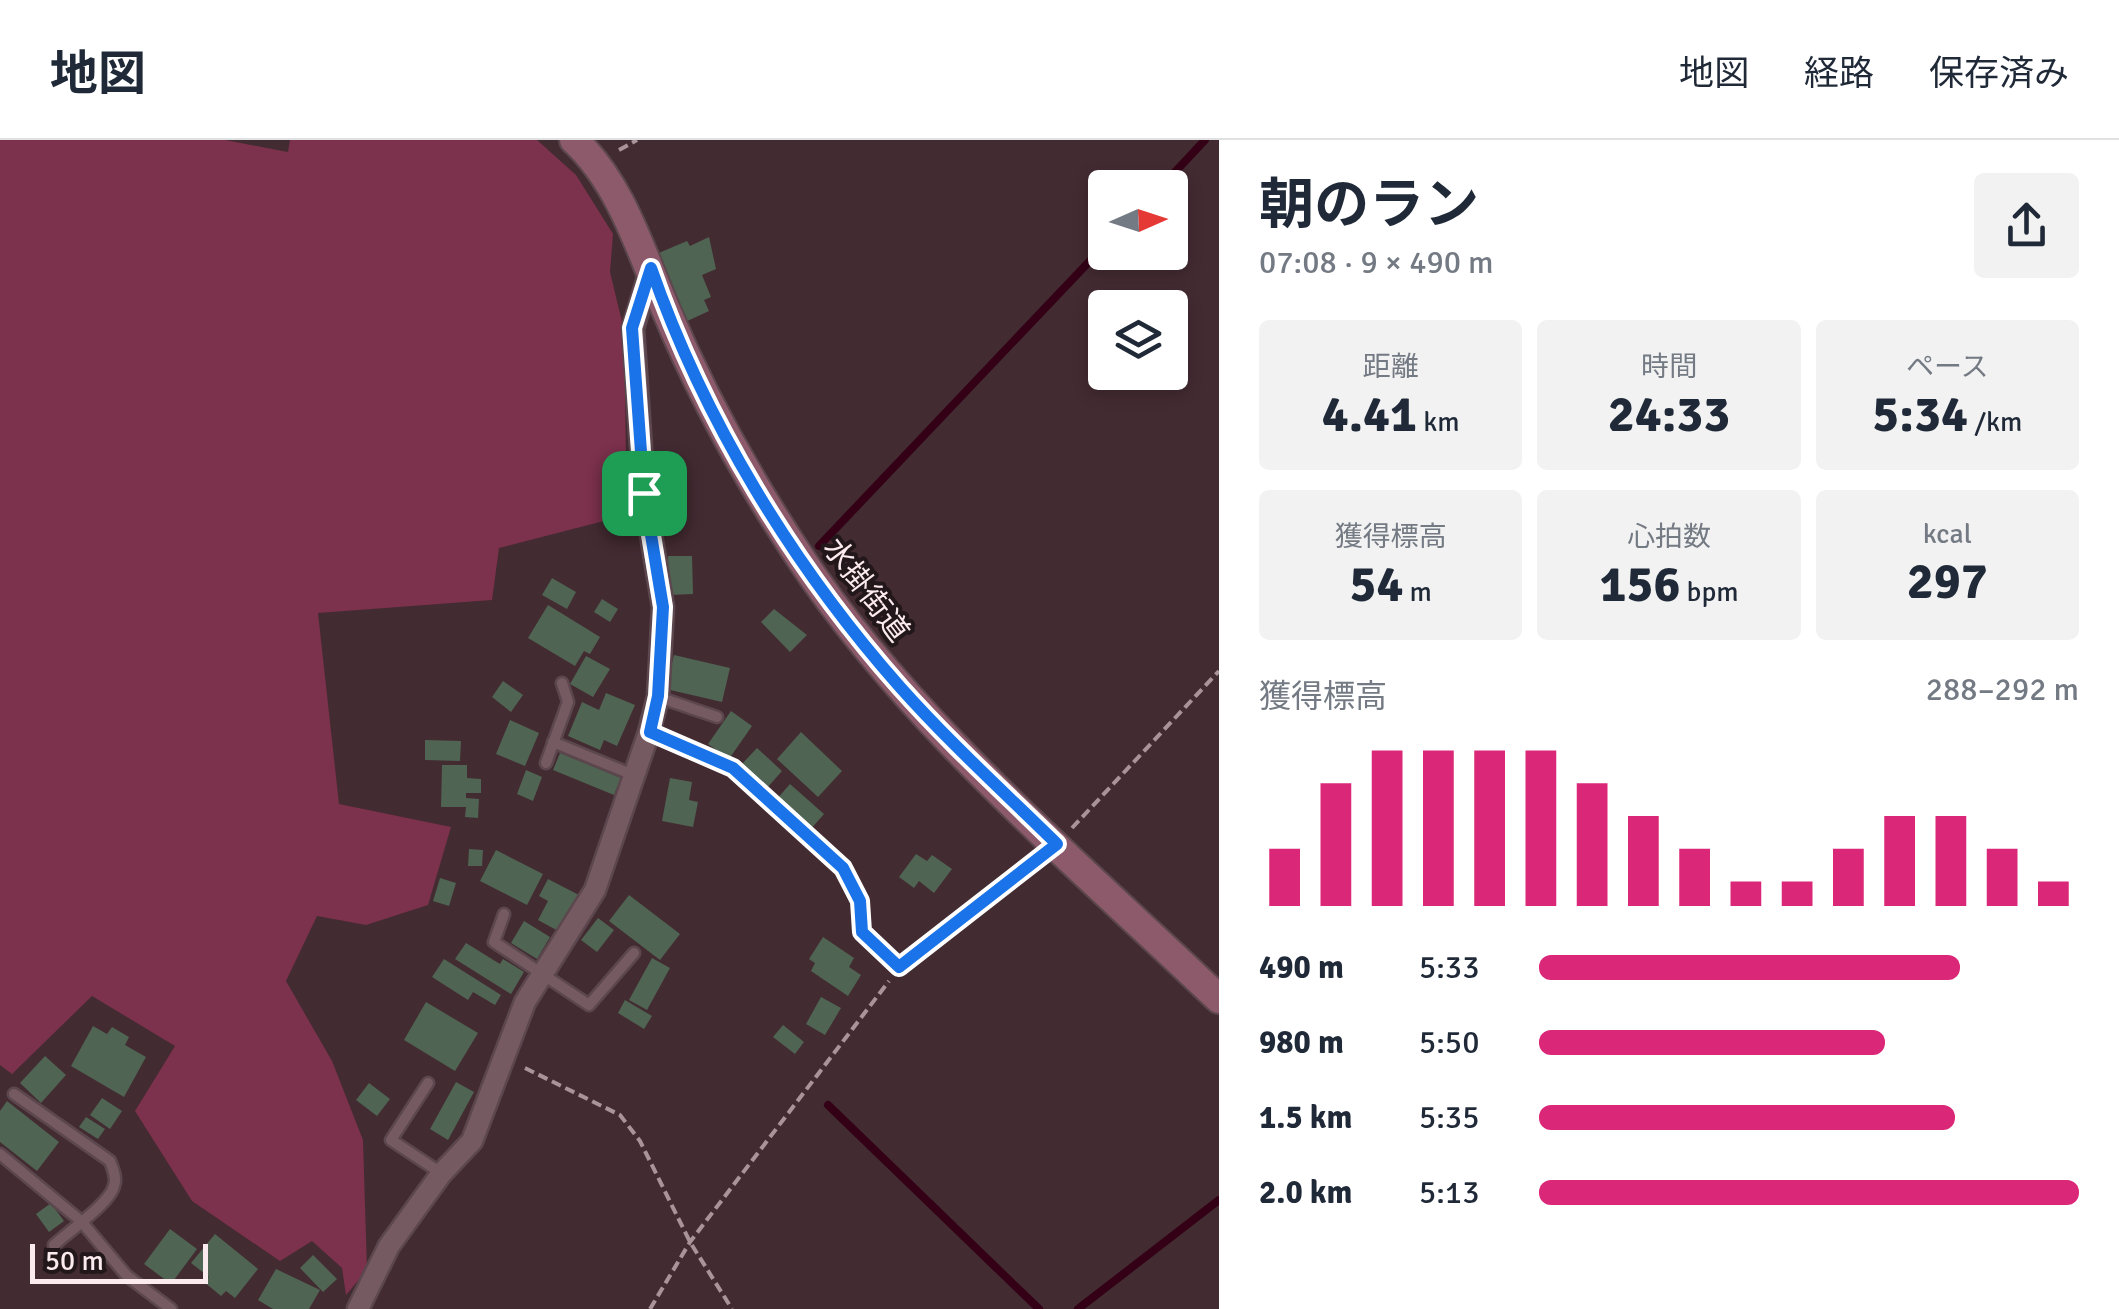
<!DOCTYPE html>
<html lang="ja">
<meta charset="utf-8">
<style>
body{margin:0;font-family:Signika,"Noto Sans JP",sans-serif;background:#f2f2f3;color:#1f2937;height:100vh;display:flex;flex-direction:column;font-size:38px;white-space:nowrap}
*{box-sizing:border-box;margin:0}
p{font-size:32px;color:#747a83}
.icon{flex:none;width:55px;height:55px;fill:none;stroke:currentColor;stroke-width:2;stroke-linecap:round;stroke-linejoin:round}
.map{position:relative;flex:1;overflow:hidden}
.details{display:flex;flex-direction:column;background:#fff;width:900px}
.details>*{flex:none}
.needle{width:65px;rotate:87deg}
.tools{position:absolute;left:1088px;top:30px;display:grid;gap:20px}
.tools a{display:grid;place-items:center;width:100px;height:100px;border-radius:10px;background:#fff;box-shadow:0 5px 15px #0003;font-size:50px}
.scale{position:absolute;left:30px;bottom:25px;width:178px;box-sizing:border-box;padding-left:10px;border:5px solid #fbeaee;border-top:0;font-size:28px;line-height:35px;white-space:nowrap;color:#fbeaee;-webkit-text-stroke:8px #22171a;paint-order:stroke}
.pin{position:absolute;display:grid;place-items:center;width:85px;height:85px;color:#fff;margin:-42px;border-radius:20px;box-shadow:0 5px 15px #0006}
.round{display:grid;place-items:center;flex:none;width:105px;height:105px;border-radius:10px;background:#f2f2f3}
.headline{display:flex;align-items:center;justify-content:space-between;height:170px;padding:0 40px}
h1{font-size:55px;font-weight:700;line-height:75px}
.figures{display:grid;grid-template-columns:repeat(3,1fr);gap:15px;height:170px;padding:10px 40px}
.figures div{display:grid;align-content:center;border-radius:10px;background:#f2f2f3;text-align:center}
.figures b{font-size:50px;font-weight:700}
.figures small{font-size:28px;font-weight:400}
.figures p{font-size:28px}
.chart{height:280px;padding:20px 40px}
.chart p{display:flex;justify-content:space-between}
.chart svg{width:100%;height:180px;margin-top:10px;stroke:#db2777;stroke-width:6}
ul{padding:0 40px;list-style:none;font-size:32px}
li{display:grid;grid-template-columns:160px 120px 1fr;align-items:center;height:75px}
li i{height:25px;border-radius:12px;background:#db2777}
header{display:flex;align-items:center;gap:60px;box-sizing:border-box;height:140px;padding:0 50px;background:#fff;border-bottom:2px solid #e0e1e3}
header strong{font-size:48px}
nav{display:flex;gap:55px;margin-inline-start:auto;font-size:35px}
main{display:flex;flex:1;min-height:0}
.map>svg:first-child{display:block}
.green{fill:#7c314c}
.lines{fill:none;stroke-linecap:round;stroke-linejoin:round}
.stream{stroke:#330015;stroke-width:8}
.building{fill:#4f6452}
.service-casing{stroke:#5b474d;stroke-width:15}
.minor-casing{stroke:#5b474d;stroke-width:25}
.secondary-casing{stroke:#5b474d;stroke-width:32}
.path{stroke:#a89499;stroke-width:4;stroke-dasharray:10 5;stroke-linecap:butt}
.service{stroke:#765a62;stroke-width:10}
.minor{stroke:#765a62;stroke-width:20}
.secondary{stroke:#8c5a6a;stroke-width:28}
.route-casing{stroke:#fff;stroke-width:20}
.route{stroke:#1a73e8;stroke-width:12}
.labels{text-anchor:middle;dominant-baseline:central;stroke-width:8;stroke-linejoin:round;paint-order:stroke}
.street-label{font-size:30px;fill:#fbeaee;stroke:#22171a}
</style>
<header>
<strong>地図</strong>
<nav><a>地図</a><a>経路</a><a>保存済み</a></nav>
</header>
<main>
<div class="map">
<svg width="1219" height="1169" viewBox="0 0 1219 1169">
<rect width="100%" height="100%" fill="#432b32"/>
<path class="green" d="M0,0H225L288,12L290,0H537L576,35L613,94L610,132L624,190L627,375L499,408L492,460L318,473L339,664L451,687L428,765L366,785L317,776L286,841L332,921L363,1000L367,1130L346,1155L342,1128L312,1101L280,1121L192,1061L135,971L175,906L92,856L12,934L0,925Z"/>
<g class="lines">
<path class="stream" d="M1160,48L1205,0
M819,406L1105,105
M828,965L1039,1169
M1078,1169L1219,1060"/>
</g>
<path class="building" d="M709,97L716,129L702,135L711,157L704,160L709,171L683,183L654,115L687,101L690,106Z
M668,416H692L693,454L669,455Z
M552,438L576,452L567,469L542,455Z
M602,459L618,469L610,482L594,472Z
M548,465L600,497L590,514L584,511L575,526L528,498Z
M774,469L807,495L790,512L761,482Z
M674,515L730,528L722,562L666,549Z
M586,516L610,529L593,557L570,544Z
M503,541L523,555L511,572L492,557Z
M606,553L635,565L617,606L604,600L600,610L568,596L582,562L599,570Z
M731,571L752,586L729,619L708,604Z
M510,580L539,593L525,626L496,614Z
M801,592L842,631L818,657L777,619Z
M425,600L461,601L460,621L425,620Z
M757,608L782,631L767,648L742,624Z
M560,613L621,638L614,655L553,630Z
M442,625H467V638L481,639V653H466V658L479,659L478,678L465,677L466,667H441Z
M526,630L542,637L533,661L517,654Z
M670,638L692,642L689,660L698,662L693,687L662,681Z
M790,644L824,674L810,690L776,660Z
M469,709L483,710L482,726H468Z
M496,710L543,734L527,765L480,741Z
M916,714L927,721L932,715L952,729L934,753L919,741L914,748L899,737Z
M440,738L456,743L449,766L433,761Z
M548,739L579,755L560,792L538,780L548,761L539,756Z
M629,755L680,794L660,820L609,781Z
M598,778L614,790L597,812L581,800Z
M524,781L550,797L537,819L511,803Z
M823,797L854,818L849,827L861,835L848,856L811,831L815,823L809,819Z
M466,803L500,824L503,819L524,832L511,854L455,819Z
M652,818L670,828L647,870L629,860Z
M444,819L501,855L495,865L473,852L468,860L432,837Z
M821,857L841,868L825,895L806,884Z
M625,860L652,876L644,889L618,873Z
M426,862L478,893L455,931L404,900Z
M783,885L804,902L795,914L773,897Z
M93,886L107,894L112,887L129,897L125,905L146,917L124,957L71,926Z
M45,916L66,935L41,963L20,943Z
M456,942L474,952L448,1000L430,989Z
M369,943L390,959L377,976L356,960Z
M102,958L122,971L110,989L90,975Z
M7,961L59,1002L37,1031L0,1002V971Z
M86,977L105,989L98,999L79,987Z
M51,1063L64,1081L49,1092L36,1074Z
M170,1089L197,1109L171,1144L144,1124Z
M215,1094L258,1129L235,1158L226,1151L221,1156L204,1142L209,1137L191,1123Z
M313,1115L337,1139L323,1152L300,1128Z
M276,1129L320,1150L309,1169H273L258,1160Z"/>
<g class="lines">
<defs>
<path id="service" d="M658,557L717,577
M649,592L733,628L843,728L860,761L862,792L899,827
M553,602L633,635
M546,623L568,562L562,543
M504,774L494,802L589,865L634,813
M428,943L391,1000L441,1033
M14,954L110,1021C113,1029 117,1038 114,1046C110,1063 68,1092 54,1105
M0,1014L81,1081L127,1136L171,1169"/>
<path id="minor" d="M358,1169L389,1106L441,1034L472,1001L525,862L595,750L649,592L658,557L663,467L644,353L633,188L651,128"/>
<path id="secondary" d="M574,0C621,43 641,112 666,170C702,256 748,339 799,416C908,582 1076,722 1219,859"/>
</defs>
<use href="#service" class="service-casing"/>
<use href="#minor" class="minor-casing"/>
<use href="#secondary" class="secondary-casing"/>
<path class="path" d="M619,10L637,0
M1072,688L1219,531
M912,816L1035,721
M525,928L620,975L640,1001L690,1102L732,1169
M650,1169L690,1102L889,841"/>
<use href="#service" class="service"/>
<use href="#minor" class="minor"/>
<use href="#secondary" class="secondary"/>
</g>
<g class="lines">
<defs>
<path id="route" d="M651,128C704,280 793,426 900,547C949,602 1004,652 1057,704L899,827L862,792L860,761L843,728L733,628L650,592L658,556L663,467L644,353L632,188Z"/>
</defs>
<use href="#route" class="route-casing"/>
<use href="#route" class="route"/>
</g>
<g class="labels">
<g class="street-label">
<text transform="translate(866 450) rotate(53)">水掛街道</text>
</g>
</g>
</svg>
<div class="tools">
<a><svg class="needle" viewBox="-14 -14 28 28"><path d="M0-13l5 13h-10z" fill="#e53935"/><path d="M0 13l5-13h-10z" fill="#747a83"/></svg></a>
<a><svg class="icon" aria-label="layers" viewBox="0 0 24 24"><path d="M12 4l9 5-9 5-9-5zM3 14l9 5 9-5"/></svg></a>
</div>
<div class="scale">50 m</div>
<div class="pin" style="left:644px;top:353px;background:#1e9e55"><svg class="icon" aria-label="arrive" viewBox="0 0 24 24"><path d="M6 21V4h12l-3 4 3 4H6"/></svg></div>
</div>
<section class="details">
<div class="headline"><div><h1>朝のラン</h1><p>07:08 · 9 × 490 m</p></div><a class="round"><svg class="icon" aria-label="share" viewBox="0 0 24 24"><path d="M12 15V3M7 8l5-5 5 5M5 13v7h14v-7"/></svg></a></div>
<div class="figures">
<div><p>距離</p><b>4.41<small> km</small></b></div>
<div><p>時間</p><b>24:33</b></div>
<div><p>ペース</p><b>5:34<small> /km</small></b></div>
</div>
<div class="figures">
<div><p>獲得標高</p><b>54<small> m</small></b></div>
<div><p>心拍数</p><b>156<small> bpm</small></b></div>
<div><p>kcal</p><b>297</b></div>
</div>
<div class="chart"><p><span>獲得標高</span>288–292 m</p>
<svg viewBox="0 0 160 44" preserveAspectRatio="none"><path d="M5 44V30M15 44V14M25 44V6M35 44V6M45 44V6M55 44V6M65 44V14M75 44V22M85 44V30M95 44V38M105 44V38M115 44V30M125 44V22M135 44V22M145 44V30M155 44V38"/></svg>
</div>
<ul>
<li><b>490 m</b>5:33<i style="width:78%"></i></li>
<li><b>980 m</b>5:50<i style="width:64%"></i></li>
<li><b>1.5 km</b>5:35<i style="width:77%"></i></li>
<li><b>2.0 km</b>5:13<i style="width:100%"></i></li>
</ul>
</section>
</main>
